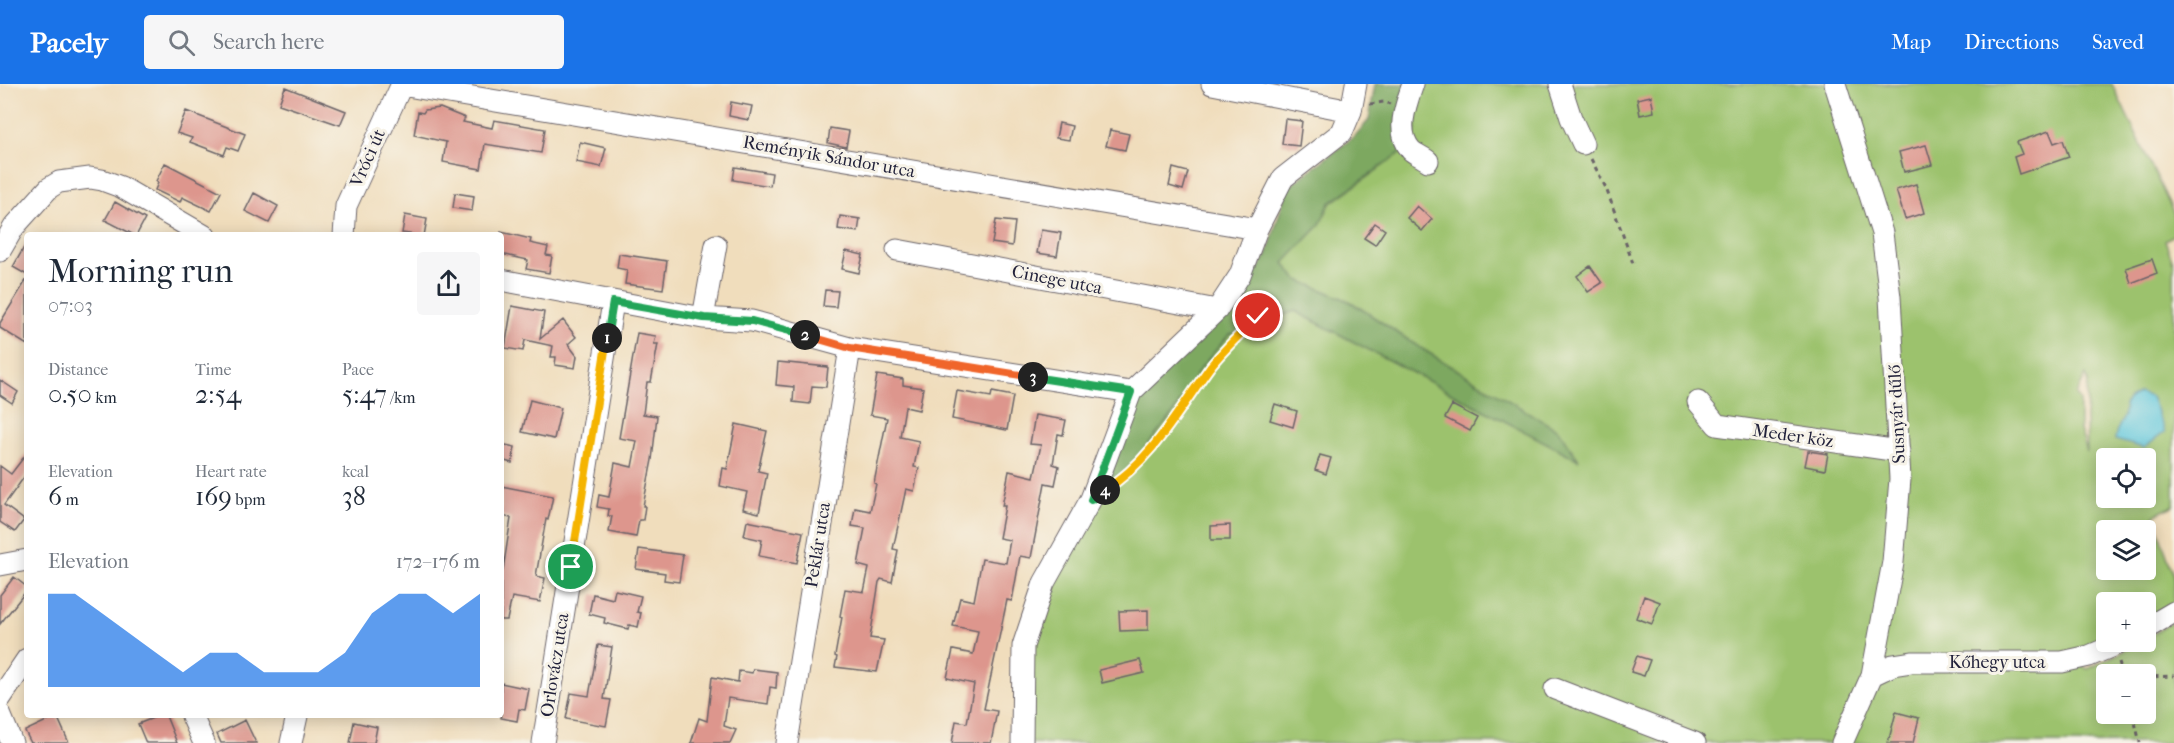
<!DOCTYPE html>
<meta charset="utf-8">
<style>
body{margin:0;font-family:"IM FELL French Canon",serif;background:#f6f6f7;color:#1f2937;height:100vh;display:flex;flex-direction:column;font-size:22px;white-space:nowrap}
*{box-sizing:border-box;margin:0}
p{font-size:20px;color:#747a83}
.icon{flex:none;width:33px;height:33px;fill:none;stroke:currentColor;stroke-width:2;stroke-linecap:round;stroke-linejoin:round}
.map{position:relative;flex:1;overflow:hidden}
.details{position:absolute;left:24px;top:148px;width:480px;height:486px;display:flex;flex-direction:column;background:#fff;border-radius:6px;box-shadow:0 3px 15px #0003}
.details>*{flex:none}
.fabs{position:absolute;left:2096px;top:364px;display:grid;gap:12px}
.fabs a{display:grid;place-items:center;width:60px;height:60px;border-radius:6px;background:#fff;box-shadow:0 3px 15px #0003;font-size:30px}
.pin{position:absolute;display:grid;place-items:center;width:51px;height:51px;color:#fff;margin:-26px;border:3px solid #fff;border-radius:50%;box-shadow:0 2px 6px #0007}
.km{position:absolute;width:30px;height:30px;margin:-15px;border-radius:50%;background:#222;color:#fff;font-size:16px;line-height:30px;text-align:center}
.round{display:grid;place-items:center;flex:none;width:63px;height:63px;border-radius:6px;background:#f6f6f7}
.headline{display:flex;align-items:center;justify-content:space-between;height:102px;padding:0 24px}
h1{font-size:33px;font-weight:600;line-height:45px}
.figures{display:grid;grid-template-columns:repeat(3,1fr);gap:9px;height:102px;padding:6px 24px}
.figures div{display:grid;align-content:center}
.figures b{font-size:26px;font-weight:600}
.figures small{font-size:16px;font-weight:400}
.figures p{font-size:16px}
.chart{height:168px;padding:12px 24px}
.chart p{display:flex;justify-content:space-between}
.chart svg{width:100%;height:108px;margin-top:6px;fill:#1a73e8;opacity:.7}
header{display:flex;align-items:center;gap:36px;box-sizing:border-box;height:84px;padding:0 30px;background:#1a73e8;color:#fff}
header strong{font-size:28px}
nav{display:flex;gap:33px;margin-inline-start:auto;font-size:21px}
.search{width:420px;height:54px;background:#f6f6f7;display:flex;align-items:center;gap:15px;box-sizing:border-box;padding:0 21px;border-radius:6px;color:#747a83;font-size:22px}
.map>svg:first-child{display:block}
.green{fill:#9cc26d;stroke:#5f7254;stroke-width:1.5;fill-rule:evenodd}
.forest{fill:#7da860;stroke:#50654e;stroke-width:1.5}
.water{fill:#61c8dd;stroke:#42758c;stroke-width:1.5}
.building{fill:#dd968d}
.lines{fill:none;stroke-linecap:round;stroke-linejoin:round}
.minor-casing{stroke:#6a6368;stroke-width:23}
.path{stroke:#6a6368;stroke-width:3;stroke-dasharray:4.5 4.5;stroke-linecap:butt}
.minor{stroke:#fff;stroke-width:21}
.split-1-casing{stroke:#fff;stroke-width:12}
.split-2-casing{stroke:#fff;stroke-width:12}
.split-3-casing{stroke:#fff;stroke-width:12}
.split-4-casing{stroke:#fff;stroke-width:12}
.split-5-casing{stroke:#fff;stroke-width:12}
.split-1{stroke:#f5b400;stroke-width:8}
.split-2{stroke:#22a559;stroke-width:8}
.split-3{stroke:#f0652b;stroke-width:8}
.split-4{stroke:#22a559;stroke-width:8}
.split-5{stroke:#f5b400;stroke-width:8}
.labels{text-anchor:middle;dominant-baseline:central;stroke-width:6;stroke-linejoin:round;paint-order:stroke}
.street-label{font-size:18px;fill:#22223b;stroke:#f7f3e8}
</style>
<header>
<strong>Pacely</strong>
<div class="search"><svg class="icon" aria-label="search" viewBox="0 0 24 24"><circle cx="10" cy="10" r="6"/><path d="M15 15l6 6"/></svg>Search here</div>
<nav><a>Map</a><a>Directions</a><a>Saved</a></nav>
</header>
<div class="map">
<svg width="2174" height="659" viewBox="0 0 2174 659">
<rect width="100%" height="100%" fill="#f7f3e8"/>
<filter id="ink" filterUnits="userSpaceOnUse"><feTurbulence type="fractalNoise" baseFrequency=".0167" numOctaves="2"/><feDisplacementMap in="SourceGraphic" scale="12" xChannelSelector="R" yChannelSelector="G"/><feConvolveMatrix kernelMatrix="1 2 1 2 8 2 1 2 1" color-interpolation-filters="sRGB"/></filter>
<filter id="wash" filterUnits="userSpaceOnUse"><feTurbulence type="fractalNoise" baseFrequency=".008" numOctaves="4" result="noise"/><feDisplacementMap in="SourceGraphic" scale="24" xChannelSelector="R" yChannelSelector="G"/><feGaussianBlur stdDeviation="1.35" result="paint"/><feColorMatrix in="noise" values="0 0 0 0 0 0 0 0 0 0 0 0 0 0 0 0 0 1.4 0 .05"/><feComposite in="paint" operator="in"/></filter>
<g filter="url(#wash)">
<rect width="100%" height="100%" fill="#f0ddbc"/>
<path class="green" d="M1422,0H2112L2174,130V151L2165,156L2174,181V421L2153,432L2174,492V524L2145,541V519H2106V558L2061,574L2088,585L2141,558H2145V555L2174,537V659H1022L1023,562L1099,397L1171,333L1200,285L1229,251L1295,227L1578,375L1351,218L1296,195L1283,178L1319,142L1330,120L1413,60ZM2086,291L2088,296L2086,334L2087,368L2080,346V316L2076,311ZM2106,375H2145V414H2106ZM2106,447H2145V486H2106ZM2106,591H2145V630H2106Z"/>
<path class="forest" d="M1375,0H1423L1413,60L1330,119L1319,142L1284,179L1296,195L1351,218L1419,263L1558,346L1579,376L1295,227L1229,251L1200,285L1171,333L1125,388L1104,399L1135,320L1169,275L1231,225L1267,171L1287,104L1355,52L1369,36Z"/>
<path class="water" d="M2139,309L2151,313L2165,348L2144,364L2115,356C2115,343 2127,335 2124,321L2129,315Z"/>
<g id="blocks">
<path class="building" d="M285,3L346,27L340,41L279,20Z
M1651,12L1654,28L1640,31L1637,15Z
M731,18L752,22L749,36L729,32Z
M440,24L465,34L463,38L492,44L494,36L545,45L541,69L485,60L481,85L443,78L446,58L414,51L418,28L423,29L425,26Z
M186,27L245,50L238,67L227,63L224,71L190,58L192,54L177,49Z
M1285,35L1302,37L1299,62L1282,60Z
M1059,39L1072,42L1069,56L1056,54Z
M830,44L849,47L846,63L828,59Z
M1110,46L1129,50L1125,66L1106,62Z
M2049,47L2054,59L2063,56L2069,73L2019,90L2014,73L2022,70L2017,58Z
M580,58L606,64L601,83L576,78Z
M1926,61L1932,81L1904,88L1899,68Z
M165,79L221,108L211,127L182,113L180,118L155,106L158,99L156,97Z
M735,83L772,89L770,102L733,96Z
M1173,84L1188,88L1183,106L1169,102Z
M1916,100L1924,129L1905,135L1896,106Z
M254,109L278,122L269,139L245,127Z
M455,109L474,112L472,127L453,124Z
M115,118L145,135L136,152L105,136Z
M1417,122L1432,135L1422,147L1407,134Z
M405,131L427,135L424,152L402,149Z
M840,132L860,135L858,148L838,145Z
M996,136L1015,138L1012,162L992,159Z
M1375,139L1385,146L1375,161L1364,154Z
M1041,146L1061,149L1057,172L1037,169Z
M501,148L531,155L530,159L548,163L546,171L552,172L549,189L526,185L528,176L501,170Z
M27,158V191L13,183Z
M846,167L863,171L859,189L842,185Z
M619,170L667,177L663,205L625,200L627,186L617,184Z
M2152,175L2157,189L2131,199L2126,184Z
M1590,182L1602,199L1588,208L1577,192Z
M27,195V261L0,244V239Z
M825,206L838,207L836,223L823,222Z
M512,222L544,228L540,255L563,236L576,253L568,260L577,272L575,284L555,281L556,273H551L553,262L525,256L523,267L505,264Z
M637,249L656,252L654,260H658L651,298H647L643,330L657,332L652,376L643,422H645L643,436H639L636,453L609,448L612,432H608L609,425L597,423L599,411L609,413L615,379L632,383L637,357L619,354Z
M778,278L828,283L826,303L812,302L810,320L793,318L794,303L776,301Z
M877,291L903,295V301L923,304L919,326L905,323L900,353L919,357L914,383L919,384L914,407L906,405L893,465L898,466L892,498L881,495L879,498L870,554L884,556L877,588L835,583L837,573L835,572L842,533L840,532L845,505L864,508L869,484L858,481L865,444L852,442L855,424L870,427L876,400L874,399L887,334L870,331Z
M0,296L18,308L12,319L0,311Z
M957,307L991,313L992,308L1013,312L1007,346L952,335Z
M530,316L561,324L554,355L522,348Z
M1275,320L1297,327L1293,343L1270,336Z
M1452,321L1477,334L1470,347L1445,334Z
M1035,331L1066,336L1063,351L1058,350L1053,380L1059,382L1055,401L1045,399L1031,474L1020,472L1012,517L1007,516L984,625L997,627L991,659H952L956,637L967,639L974,600L947,594L953,566L973,570L978,547L953,542L960,514L974,517L982,475L1006,479L1010,456L999,454L1005,422H1002L1009,387L1034,393L1041,361L1030,360Z
M736,340L767,347L758,387L767,389L759,429L743,425L747,408L720,402L723,384L727,385Z
M501,360L515,363L512,379L501,376Z
M1808,367L1828,370L1825,386L1805,382Z
M27,369V389L4,421L24,436L15,448L0,438V382L11,390Z
M1320,371L1331,374L1326,390L1315,386Z
M501,402L553,412L548,436L546,435L536,492L545,494L540,518L512,513L507,536H501V485L503,486L511,434L501,432Z
M747,437L803,448L797,479L759,472L762,456L744,452Z
M1230,441V456H1211V442Z
M639,465L683,471L679,498L664,496L665,489L636,485Z
M14,493L27,503V506L0,540V511Z
M615,506L641,512L637,528L641,529L638,543L629,541L628,545L604,539L605,534L589,530L593,510L613,515Z
M1644,512L1660,518L1652,540L1636,534Z
M1148,526V546L1120,547L1119,527Z
M598,561L612,563L604,615L611,616L606,642L566,635L571,609L589,612Z
M1637,572L1650,576L1644,592L1631,588Z
M1140,576L1144,589L1102,599L1099,586Z
M753,585L777,588L776,604L770,603L768,620L728,614L724,642L736,646L730,659H691L699,634L707,637L712,593L738,598L739,587L752,589Z
M501,599L529,605L525,626L519,625L517,637L501,634Z
M1896,628L1919,634L1913,659H1888Z
M57,632L69,659H31L25,647Z
M158,632H166L177,659H146L138,640Z
M245,636L256,659H221L217,650Z
M354,638L377,643L374,659H350Z"/>
</g>
</g>
<g filter="url(#ink)">
<use href="#blocks" fill-opacity="0" stroke="#6a6368" stroke-width="1.5"/>
<g class="lines">
<defs>
<path id="minor" d="M1212,0L1351,27
M1413,0C1406,20 1395,48 1411,66C1415,70 1423,73 1428,77
M1560,0L1571,34L1583,60
M1835,0L1882,149L1890,213L1900,395L1893,478L1872,591L1842,659
M401,1L1257,145
M344,152L346,122L402,0
M897,166L1217,226
M0,167L14,143L49,104L59,98L90,94L102,96L121,103L205,152
M501,196L703,234L752,237L850,264L1131,308
M703,234L716,161
M1698,318L1717,341L1899,367
M0,481L27,476
M2145,545L2174,528
M1872,591L1893,581L1912,578H2062L2089,572L2122,558
M1555,605L1695,659
M0,615L27,575
M0,630L12,659
M192,632L204,659
M291,659L297,632
M543,659L613,218
M787,659L850,264
M1022,659L1023,562L1044,499L1091,415L1131,308L1217,226L1240,191L1257,145L1283,94L1342,48L1351,27L1356,0"/>
</defs>
<use href="#minor" class="minor-casing"/>
<path class="path" d="M1370,20L1384,18L1390,20
M1591,75L1606,104L1634,182
M1117,398L1132,386L1177,333L1211,282L1258,232
M2119,578L2123,591
M2122,589L2132,591
M2145,593L2174,592
M2133,630L2140,659"/>
<use href="#minor" class="minor"/>
</g>
</g>
<g class="lines" filter="url(#ink)">
<defs>
<path id="split-1" d="M571,483L607,254"/>
<path id="split-2" d="M607,254L613,218L704,234L752,237L805,251"/>
<path id="split-3" d="M805,251L850,264L1033,293"/>
<path id="split-4" d="M1033,293L1131,308L1091,416L1105,406"/>
<path id="split-5" d="M1105,406C1152,376 1178,327 1210,283C1224,265 1242,249 1258,232"/>
</defs>
<use href="#split-1" class="split-1-casing"/>
<use href="#split-2" class="split-2-casing"/>
<use href="#split-3" class="split-3-casing"/>
<use href="#split-4" class="split-4-casing"/>
<use href="#split-5" class="split-5-casing"/>
<use href="#split-1" class="split-1"/>
<use href="#split-2" class="split-2"/>
<use href="#split-3" class="split-3"/>
<use href="#split-4" class="split-4"/>
<use href="#split-5" class="split-5"/>
</g>
<g class="labels">
<g class="street-label">
<text transform="translate(829 73) rotate(10)">Reményik Sándor utca</text>
<text transform="translate(368 74) rotate(-66)">Vróci út</text>
<text transform="translate(1057 196) rotate(11)">Cinege utca</text>
<text transform="translate(1897 330) rotate(-93)">Susnyár dűlő</text>
<text transform="translate(1793 352) rotate(8)">Meder köz</text>
<text transform="translate(818 461) rotate(-81)">Peklár utca</text>
<text x="1997" y="578">Kőhegy utca</text>
<text transform="translate(555 581) rotate(-81)">Orlovácz utca</text>
</g>
</g>
</svg>
<div class="fabs">
<a><svg class="icon" aria-label="locate" viewBox="0 0 24 24"><circle cx="12" cy="12" r="6"/><path d="M12 2v4M12 18v4M2 12h4M18 12h4"/></svg></a>
<a><svg class="icon" aria-label="layers" viewBox="0 0 24 24"><path d="M12 4l9 5-9 5-9-5zM3 14l9 5 9-5"/></svg></a>
<a>+</a>
<a>−</a>
</div>
<div class="pin" style="left:571px;top:483px;background:#1e9e55"><svg class="icon" aria-label="arrive" viewBox="0 0 24 24"><path d="M6 21V4h12l-3 4 3 4H6"/></svg></div>
<div class="pin" style="left:1258px;top:232px;background:#d93025"><svg class="icon" aria-label="check" viewBox="0 0 24 24"><path d="M5 12l5 5 9-10"/></svg></div>
<b class="km" style="left:607px;top:254px">1</b>
<b class="km" style="left:805px;top:251px">2</b>
<b class="km" style="left:1033px;top:293px">3</b>
<b class="km" style="left:1105px;top:406px">4</b>
<section class="details">
<div class="headline"><div><h1>Morning run</h1><p>07:03</p></div><a class="round"><svg class="icon" aria-label="share" viewBox="0 0 24 24"><path d="M12 15V3M7 8l5-5 5 5M5 13v7h14v-7"/></svg></a></div>
<div class="figures">
<div><p>Distance</p><b>0.50<small> km</small></b></div>
<div><p>Time</p><b>2:54</b></div>
<div><p>Pace</p><b>5:47<small> /km</small></b></div>
</div>
<div class="figures">
<div><p>Elevation</p><b>6<small> m</small></b></div>
<div><p>Heart rate</p><b>169<small> bpm</small></b></div>
<div><p>kcal</p><b>38</b></div>
</div>
<div class="chart"><p><span>Elevation</span>172–176 m</p>
<svg viewBox="0 0 160 44" preserveAspectRatio="none"><path d="M0 44V6L10 6L20 14L30 22L40 30L50 38L60 30L70 30L80 38L90 38L100 38L110 30L120 14L130 6L140 6L150 14L160 6V44z"/></svg>
</div>
</section>
</div>
